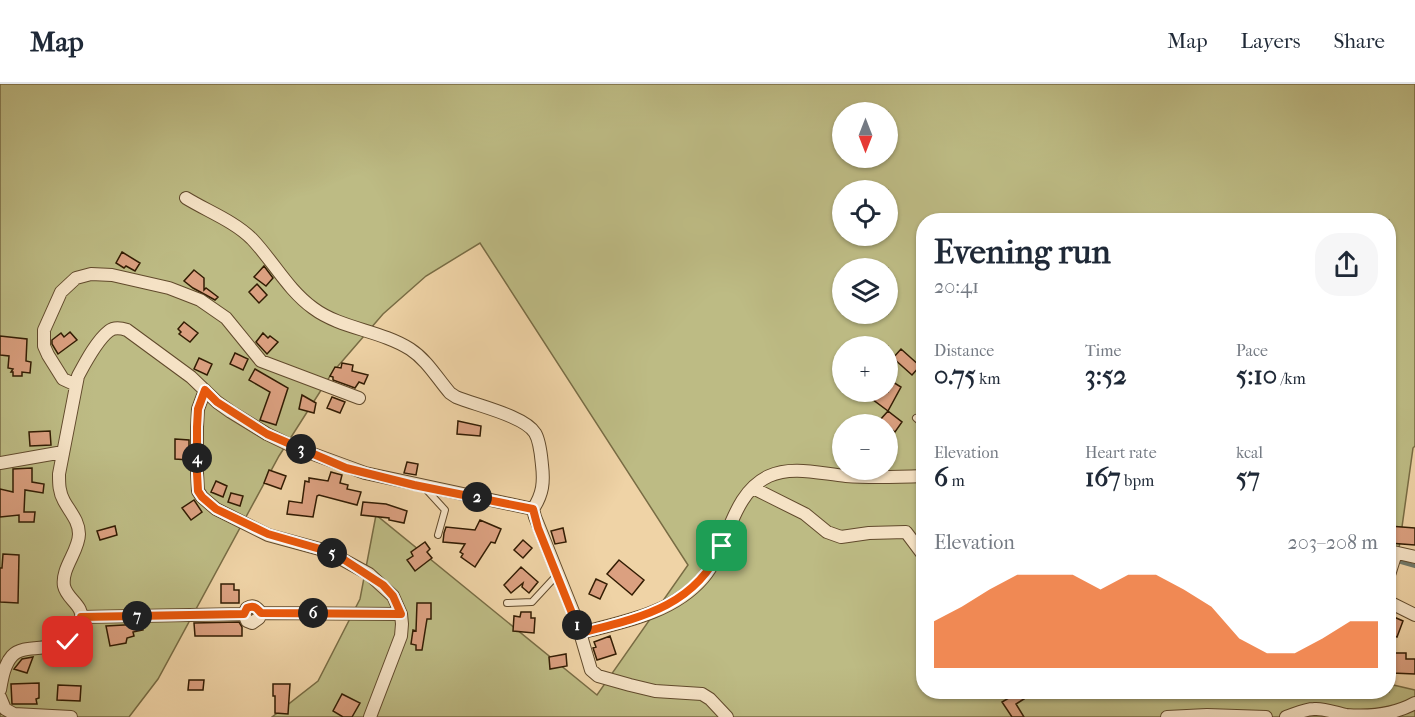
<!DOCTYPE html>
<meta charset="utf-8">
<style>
body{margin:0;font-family:"IM FELL French Canon",serif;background:#f6f6f7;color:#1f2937;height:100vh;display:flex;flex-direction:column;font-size:22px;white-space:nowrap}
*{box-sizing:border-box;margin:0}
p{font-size:20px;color:#747a83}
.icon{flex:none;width:33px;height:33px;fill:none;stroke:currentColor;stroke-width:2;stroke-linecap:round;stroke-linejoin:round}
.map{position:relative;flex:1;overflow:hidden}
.side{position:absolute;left:916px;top:129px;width:480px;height:486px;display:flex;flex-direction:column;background:#fff;border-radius:24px;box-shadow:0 2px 4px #0004}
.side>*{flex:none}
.needle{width:39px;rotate:180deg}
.controls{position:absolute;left:832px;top:18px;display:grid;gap:12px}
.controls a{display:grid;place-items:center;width:66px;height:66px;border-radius:50%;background:#fff;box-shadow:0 2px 4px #0004;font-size:30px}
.pin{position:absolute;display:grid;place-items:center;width:51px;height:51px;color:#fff;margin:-26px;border-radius:12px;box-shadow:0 3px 9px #0006}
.km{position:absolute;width:30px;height:30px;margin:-15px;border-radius:50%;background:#222;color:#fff;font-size:16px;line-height:30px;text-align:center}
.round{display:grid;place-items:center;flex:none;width:63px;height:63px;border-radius:24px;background:#f6f6f7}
.summary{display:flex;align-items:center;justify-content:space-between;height:102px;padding:0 18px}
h1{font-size:33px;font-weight:700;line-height:45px}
.metrics{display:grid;grid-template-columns:repeat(3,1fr);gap:9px;height:102px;padding:6px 18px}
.metrics div{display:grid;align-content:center}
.metrics b{font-size:26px;font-weight:700}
.metrics small{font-size:16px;font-weight:400}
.metrics p{font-size:16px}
.chart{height:168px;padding:12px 18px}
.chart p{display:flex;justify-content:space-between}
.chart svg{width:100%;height:108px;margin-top:6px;fill:#ea580c;opacity:.7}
header{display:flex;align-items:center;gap:36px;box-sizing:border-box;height:84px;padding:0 30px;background:#fff;border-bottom:2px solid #e0e1e3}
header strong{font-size:28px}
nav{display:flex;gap:33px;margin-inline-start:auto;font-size:21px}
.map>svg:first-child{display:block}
.green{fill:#bdbb84;stroke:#786c44;stroke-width:1.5;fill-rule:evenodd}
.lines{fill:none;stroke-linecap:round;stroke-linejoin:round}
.stream{stroke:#71796a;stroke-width:4}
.building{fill:#dba080;stroke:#321c03;stroke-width:1.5}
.lane-casing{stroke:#614a2c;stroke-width:8}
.street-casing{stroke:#614a2c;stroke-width:14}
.lane{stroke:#f5e2c5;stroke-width:6}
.street{stroke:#f5e2c5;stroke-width:12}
.route-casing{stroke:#fff;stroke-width:12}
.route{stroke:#ea580c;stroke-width:8}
</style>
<header>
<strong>Map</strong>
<nav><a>Map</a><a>Layers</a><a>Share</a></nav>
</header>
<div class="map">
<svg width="1415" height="633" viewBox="0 0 1415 633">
<rect width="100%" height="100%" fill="#efd3a6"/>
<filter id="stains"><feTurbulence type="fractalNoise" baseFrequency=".00333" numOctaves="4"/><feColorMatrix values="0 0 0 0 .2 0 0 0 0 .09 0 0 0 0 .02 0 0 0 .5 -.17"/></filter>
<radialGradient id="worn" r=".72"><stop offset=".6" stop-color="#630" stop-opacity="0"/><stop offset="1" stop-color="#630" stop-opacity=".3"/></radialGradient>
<path class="green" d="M0,0H1415V362L1413,364L1389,536V136H924V608H1389V600L1415,606V633H272L318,597L360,515L376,431L597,611L688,481L480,159L426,192L383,230L332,289L279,372L158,595L129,633H0ZM843,28H888V74H843ZM843,106H888V152H843ZM843,184H888V230H843ZM843,262H888V308H843ZM843,340H888V386H843Z"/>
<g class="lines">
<path class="stream" d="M1401,478L1415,482"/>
</g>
<path class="building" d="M122,168L140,179L135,187L126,182L124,184L116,179Z
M264,182L273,194L266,202L254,193Z
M194,186L204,194V206L206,204L218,213L215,216L193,204L184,197Z
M257,200L267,211L259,219L249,208Z
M184,238L198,249L190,258L179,250L181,248L178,245Z
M70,248L77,256L58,270L52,260V256L61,249L64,253Z
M263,249L268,254L270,252L278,258L267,270L256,258Z
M0,252L27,255L26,277L31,278L30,289L22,288V292H13V288H11L13,285L8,284L9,272L0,271Z
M901,265L920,282L912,291L893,274Z
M235,269L248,275L243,286L230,280Z
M199,274L212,280L207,291L194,285Z
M342,279L353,281L352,287L368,291L364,300L359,298L355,304L333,296V293L330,292L335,283L341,284Z
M255,285L288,304L276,341L260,336L270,308L249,296Z
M888,295L901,303L888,327L902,338L895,348L880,336L888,327L872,315L877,308H888Z
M302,311L316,319L314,329L299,325Z
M332,313L345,318L340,329L327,324Z
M458,337L481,342L480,352L457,350Z
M50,347L51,361L30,362L29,348Z
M175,355L189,356V376L175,375Z
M407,378L418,380L416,391L404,389Z
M32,384V398L44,400L43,409L25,406L24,428H35L34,438H19V431L0,433V405L13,408V385Z
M269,386L286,392L281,405L264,399Z
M331,388L342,391L340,399L348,401L347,405L361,408L357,421L319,411L317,412L313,433L287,430L289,417L302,419L305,397L309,398V394L328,397Z
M216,397L227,402L223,413L211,408Z
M231,409L243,412L240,422L228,418Z
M194,416L202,428L191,436L182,424Z
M363,418L386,420L407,427L404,439L389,436V434L361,431Z
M480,436L501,445L495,459L491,458L475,483L461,473L463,470L460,468L465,460L443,458L444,449L446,443L475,446Z
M115,442L117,451L100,456L97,447Z
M1389,442L1415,444V461L1389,459Z
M563,444L566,458L555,460L551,447Z
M523,456L532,464L523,474L514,466Z
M425,458L430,465L427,468L432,474L415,487L407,476L413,472L411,468Z
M3,470L19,471L18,519L0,518V484H2Z
M619,476L644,496L632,511L607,490Z
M521,483L538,498L529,509L522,503L523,499L511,509L504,501Z
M596,495L607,500L600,515L589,510Z
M221,500H234V506H239V519H221Z
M417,519H431V535H427L422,566H416V561L411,560L413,546L416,547Z
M521,528H531V534H535L534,549L513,547L514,532L520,533Z
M1394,533L1403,537L1397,553L1389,550Z
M239,538L242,543V552H195L194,539Z
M142,540L143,546L133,548L134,552L127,554L126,559L110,562L106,542Z
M610,552L616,570L597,576L593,564L596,563L594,558Z
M1393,569H1406V575H1415V590L1392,589Z
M566,570L567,582L550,585L549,573Z
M33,573L27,589L14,585L22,575Z
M189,596H204L203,606H188Z
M39,599V614L36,615L37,620H12L11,600Z
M273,600H290L288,630L275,629V612H273Z
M58,601L81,602L80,617L57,616Z
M1019,608L1024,615L1016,620L1024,633H1012L1002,618Z
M342,610L360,619L352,633H343L333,627Z"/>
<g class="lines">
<defs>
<path id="lane" d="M916,334L924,341
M424,403L445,426L438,451
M507,519L532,518L557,491"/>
<path id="street" d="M186,114C207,127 234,137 252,155C273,177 288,206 313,224C341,245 380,246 410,265C427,276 437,294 450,309L456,313C475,321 525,332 535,349C540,357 541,371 542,381C544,398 543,410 533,425L535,433L576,535L591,586L598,592L630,601L655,607L702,610L710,615L727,633
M76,301L63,295L48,271L44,262V246L61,208L76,194L91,190L112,191L169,204L200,216L226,234L261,277L359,314
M205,306L198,325L197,343V389L198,407L202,413L216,425L268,451L327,467L369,490L393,512L401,530L402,540L401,552L370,633
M0,379L63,368
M753,404L805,430L827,448L841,453L869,449L906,448L924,472
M1389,467L1415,473
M1389,491L1396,469
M1389,518L1415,531
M244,530L247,537L252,539L259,534L261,529
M81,533L244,530L247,524C254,520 257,524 261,529L401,530
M580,549C623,538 673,529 703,494C729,464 730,410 769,392C792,381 822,390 846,392C872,394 898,393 924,392
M0,606C2,595 4,581 12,572C27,555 73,576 81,538C85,521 67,516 64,502C61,484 79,467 79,450C79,437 70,428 64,417C59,408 59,400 59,390L78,292C85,279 97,256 109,247C114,243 121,244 127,246L191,293L217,318L231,328L267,350L294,363L365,389L533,425
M0,613L5,625L14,630L71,633
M1167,633L1207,631L1266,633
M1286,633C1295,630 1305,625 1314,625C1324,624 1336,629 1346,631C1370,633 1395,630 1415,619"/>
</defs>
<use href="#lane" class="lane-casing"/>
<use href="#street" class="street-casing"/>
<use href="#lane" class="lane"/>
<use href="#street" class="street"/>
</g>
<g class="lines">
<defs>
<path id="route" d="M68,558C74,550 81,543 81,533L244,530L247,524C254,521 257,524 261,529L401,530L393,512L383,501L343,475L327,467L268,450L216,425L202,413L198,407L197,389V343L198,325L205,306L217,318L267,350L346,384L414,401L533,425L538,444L580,549C639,534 695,523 722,462"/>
</defs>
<use href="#route" class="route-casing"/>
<use href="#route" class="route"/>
</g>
<rect width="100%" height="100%" filter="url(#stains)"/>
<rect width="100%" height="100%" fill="url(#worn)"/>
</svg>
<div class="controls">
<a><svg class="needle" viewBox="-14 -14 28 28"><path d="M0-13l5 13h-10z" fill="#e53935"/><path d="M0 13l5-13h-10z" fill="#747a83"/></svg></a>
<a><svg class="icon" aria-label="locate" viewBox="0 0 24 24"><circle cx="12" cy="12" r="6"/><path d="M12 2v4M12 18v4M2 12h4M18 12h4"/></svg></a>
<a><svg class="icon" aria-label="layers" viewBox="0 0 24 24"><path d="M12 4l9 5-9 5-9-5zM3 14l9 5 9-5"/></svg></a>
<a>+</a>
<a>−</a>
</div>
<div class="pin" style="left:722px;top:462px;background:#1e9e55"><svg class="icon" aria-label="arrive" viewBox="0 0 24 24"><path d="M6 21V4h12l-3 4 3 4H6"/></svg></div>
<div class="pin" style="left:68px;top:558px;background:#d93025"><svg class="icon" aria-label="check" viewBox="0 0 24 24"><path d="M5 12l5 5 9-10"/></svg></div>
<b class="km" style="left:577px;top:541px">1</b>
<b class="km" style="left:477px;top:413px">2</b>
<b class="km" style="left:301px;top:365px">3</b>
<b class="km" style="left:197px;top:374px">4</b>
<b class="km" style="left:332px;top:469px">5</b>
<b class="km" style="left:313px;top:529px">6</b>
<b class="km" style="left:137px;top:532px">7</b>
<section class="side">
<div class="summary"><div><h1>Evening run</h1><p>20:41</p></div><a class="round"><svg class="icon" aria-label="share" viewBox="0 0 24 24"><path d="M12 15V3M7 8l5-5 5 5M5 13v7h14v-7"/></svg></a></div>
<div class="metrics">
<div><p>Distance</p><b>0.75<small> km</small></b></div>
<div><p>Time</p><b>3:52</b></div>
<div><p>Pace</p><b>5:10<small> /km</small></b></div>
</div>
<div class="metrics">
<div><p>Elevation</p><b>6<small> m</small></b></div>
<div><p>Heart rate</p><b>167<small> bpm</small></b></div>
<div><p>kcal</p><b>57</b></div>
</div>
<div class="chart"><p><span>Elevation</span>203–208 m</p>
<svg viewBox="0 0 160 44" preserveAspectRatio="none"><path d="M0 44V25L10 19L20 12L30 6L40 6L50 6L60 12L70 6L80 6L90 12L100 19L110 32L120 38L130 38L140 32L150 25L160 25V44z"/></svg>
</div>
</section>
</div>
